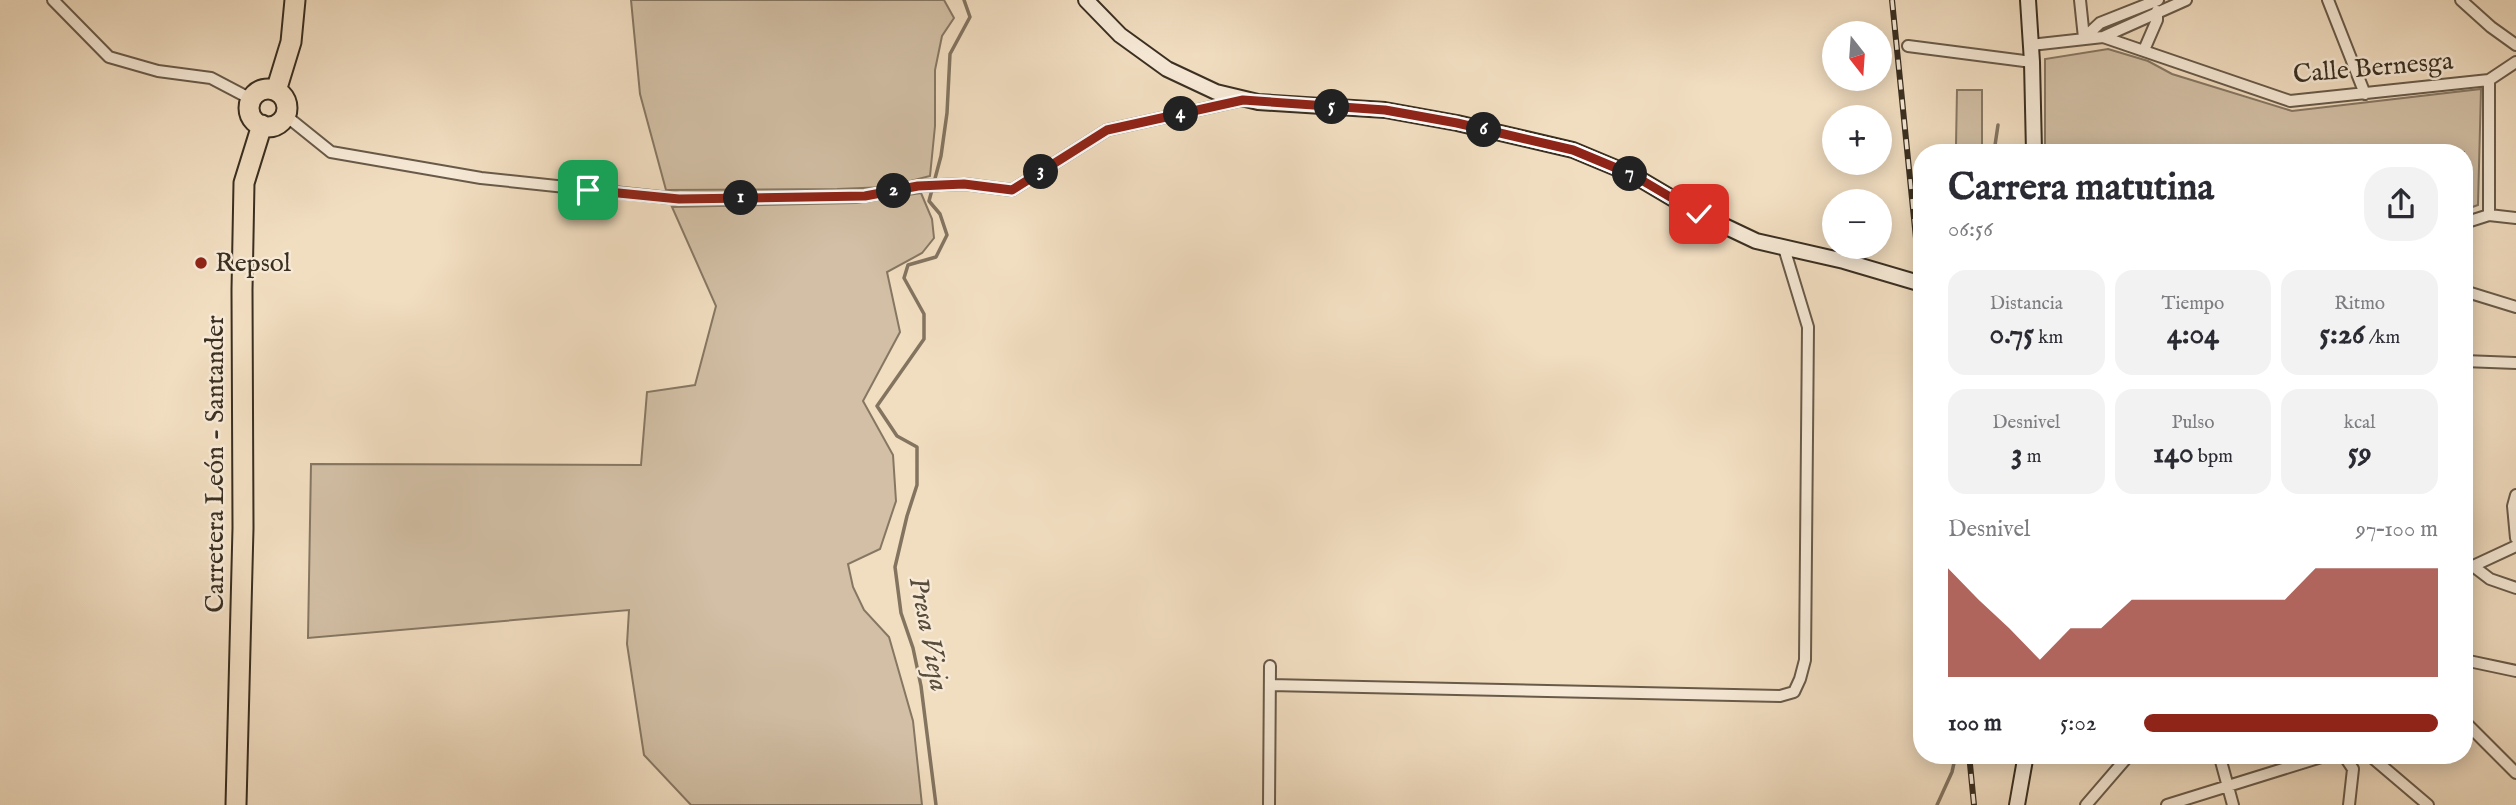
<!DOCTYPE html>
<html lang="es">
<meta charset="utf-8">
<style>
body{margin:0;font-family:"IM FELL English",serif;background:#f2f2f3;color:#2b2b33;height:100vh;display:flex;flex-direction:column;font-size:26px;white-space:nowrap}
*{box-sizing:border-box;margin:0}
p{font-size:23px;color:#7c7c81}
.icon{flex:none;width:38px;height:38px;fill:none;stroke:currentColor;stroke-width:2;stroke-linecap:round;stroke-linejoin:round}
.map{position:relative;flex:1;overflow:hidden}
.sheet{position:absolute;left:1913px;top:144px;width:560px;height:620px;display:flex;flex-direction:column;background:#fff;border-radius:28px;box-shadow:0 4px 18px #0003}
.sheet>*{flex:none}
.needle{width:46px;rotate:163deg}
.fabs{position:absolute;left:1822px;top:21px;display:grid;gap:14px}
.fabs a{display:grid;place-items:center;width:70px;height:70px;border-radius:50%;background:#fff;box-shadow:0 4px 18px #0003;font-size:35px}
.pin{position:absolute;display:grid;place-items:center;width:60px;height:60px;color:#fff;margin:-30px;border-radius:14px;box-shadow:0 4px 10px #0006}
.km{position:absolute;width:35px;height:35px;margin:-18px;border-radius:50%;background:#222;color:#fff;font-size:19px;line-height:35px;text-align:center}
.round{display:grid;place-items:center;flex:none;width:74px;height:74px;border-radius:28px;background:#f2f2f3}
.headline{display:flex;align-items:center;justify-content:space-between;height:119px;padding:0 35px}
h1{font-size:38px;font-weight:800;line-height:52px}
.metrics{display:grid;grid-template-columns:repeat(3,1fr);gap:10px;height:119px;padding:7px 35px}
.metrics div{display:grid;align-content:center;border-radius:18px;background:#f2f2f3;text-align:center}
.metrics b{font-size:30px;font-weight:800}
.metrics small{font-size:19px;font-weight:400}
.metrics p{font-size:19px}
.chart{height:196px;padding:14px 35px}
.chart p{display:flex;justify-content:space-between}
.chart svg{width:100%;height:126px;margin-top:7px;fill:#8f2418;opacity:.7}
ul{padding:0 35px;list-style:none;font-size:23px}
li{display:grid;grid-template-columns:112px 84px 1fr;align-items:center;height:52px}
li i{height:18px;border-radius:9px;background:#8f2418}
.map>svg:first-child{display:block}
.green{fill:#d2bfa5;stroke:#867763;stroke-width:2}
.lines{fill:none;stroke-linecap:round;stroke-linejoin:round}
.stream{stroke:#837460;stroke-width:3.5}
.street-casing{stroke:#685a49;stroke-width:14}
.secondary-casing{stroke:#3a2f21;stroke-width:18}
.highway-casing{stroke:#3a2f21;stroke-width:23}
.street{stroke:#f6e9d6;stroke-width:10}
.secondary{stroke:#f6e9d6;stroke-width:14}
.highway{stroke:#f1ddc0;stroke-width:19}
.rail-casing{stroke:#3a2f21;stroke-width:6}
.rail{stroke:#f6e9d6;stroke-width:3.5;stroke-dasharray:10;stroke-linecap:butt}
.route-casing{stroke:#fff;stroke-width:14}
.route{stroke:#8f2418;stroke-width:9}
.poi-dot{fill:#8f2418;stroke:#f6e9d6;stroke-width:2.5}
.labels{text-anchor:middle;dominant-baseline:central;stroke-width:5;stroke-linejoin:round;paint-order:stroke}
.street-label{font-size:26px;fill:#3a2f21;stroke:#f6e9d6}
.poi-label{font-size:26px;fill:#3a2f21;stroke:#f6e9d6;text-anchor:start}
.water-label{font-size:28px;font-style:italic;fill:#584c3b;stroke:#f6e9d6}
</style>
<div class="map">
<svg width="2516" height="805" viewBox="0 0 2516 805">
<rect width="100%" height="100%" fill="#f1ddc0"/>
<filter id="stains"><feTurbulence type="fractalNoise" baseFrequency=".00286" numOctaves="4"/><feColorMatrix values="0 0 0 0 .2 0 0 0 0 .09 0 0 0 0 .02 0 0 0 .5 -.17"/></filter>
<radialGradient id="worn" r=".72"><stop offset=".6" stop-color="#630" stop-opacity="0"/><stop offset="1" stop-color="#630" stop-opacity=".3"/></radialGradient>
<path class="green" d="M631,0H944L954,18L942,36L935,70V126L930,176L887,187L837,189L666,190L640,94Z
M2108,49L2148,61L2172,74L2292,111L2481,89L2478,205L2464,210V152H2045V59Z
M1957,90H1982V145H1956Z
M921,193L932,219L934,238L922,253L887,272L900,332L863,401L893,455L896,501L880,549L848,564L853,587L864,610L889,637L913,721L922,805H691L644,755L627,644L629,610L308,638L311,464L641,465L647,392L695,385L716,306L672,207L856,203Z"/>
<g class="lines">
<path class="stream" d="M1994,152L1998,125
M936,805L921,686L913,648L901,613L895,567L907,516L917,485V447L897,436L877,406L924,339V314L904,278L908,265L936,257L947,235L940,214L929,201L941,156L947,113L950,54L970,17L964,0
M1937,805L1952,772L1956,754"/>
<defs>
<path id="street" d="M53,0L109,57L158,71L211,78L251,99
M2080,0L2084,38
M2328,0L2365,94
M2461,0L2491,27L2516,45
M2103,37L2290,101L2489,80
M2084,38L2100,23L2158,0
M2031,45L2103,37L2186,0
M1908,46L2032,62
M2144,50L2157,20V11
M285,115L331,152L481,178L679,199L865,196L918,186L964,184L1012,190L1107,130L1243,100
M2489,215V80L2516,62
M2464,223L2489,215L2516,218
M2464,291L2516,307
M2464,361L2516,363
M2516,495L2513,506L2516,538
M2473,566L2490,579L2516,588
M2464,574L2473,566L2516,546
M2464,660L2516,671
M1270,685L1780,696L1794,692L1800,679L1805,660L1808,327L1784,248
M2464,721L2516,773
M2219,754L2233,805
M2343,754L2353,769L2349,805
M2368,754L2428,805
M1269,805L1270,666
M2086,805L2130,754
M2167,805L2331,754"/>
<path id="secondary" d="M1086,0L1120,35L1167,69L1216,92L1258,102L1385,110L1457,123L1573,150L1633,175L1699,214L1756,241L1844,261L1922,284
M2028,0L2032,62L2034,152
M2017,805L2026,754"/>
<path id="highway" d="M249 108a19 19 0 1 1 38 0a19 19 0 1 1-38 0Z
M276,91L291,42L295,0
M236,805L243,528L242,290L244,183L262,125"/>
</defs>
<use href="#street" class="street-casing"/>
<use href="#secondary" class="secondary-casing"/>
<use href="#highway" class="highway-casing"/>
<use href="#street" class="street"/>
<use href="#secondary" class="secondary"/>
<use href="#highway" class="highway"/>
<defs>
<path id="rail" d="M1892,0L1922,298
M1969,754L1974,805"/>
</defs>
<use href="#rail" class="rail-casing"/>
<use href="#rail" class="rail"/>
</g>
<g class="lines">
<defs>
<path id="route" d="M588,190L679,199L865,196L918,186L964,184L1012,190L1107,130L1243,100L1385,110L1457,123L1573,150L1633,175L1699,214"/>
</defs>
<use href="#route" class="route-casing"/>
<use href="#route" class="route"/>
</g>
<circle class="poi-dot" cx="201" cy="263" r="7"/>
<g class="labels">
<g class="street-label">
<text transform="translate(2373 68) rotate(-5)">Calle Bernesga</text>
<text transform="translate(215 464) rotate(-90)">Carretera León - Santander</text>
</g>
<g class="poi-label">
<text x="215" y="263">Repsol</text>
</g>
<g class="water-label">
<text transform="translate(928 634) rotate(79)">Presa Vieja</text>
</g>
</g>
<rect width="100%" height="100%" filter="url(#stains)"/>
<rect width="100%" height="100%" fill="url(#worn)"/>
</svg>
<div class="fabs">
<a><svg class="needle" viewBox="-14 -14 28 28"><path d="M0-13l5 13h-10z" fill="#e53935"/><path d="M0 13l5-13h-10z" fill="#7c7c81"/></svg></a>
<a>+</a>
<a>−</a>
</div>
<div class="pin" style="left:588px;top:190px;background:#1e9e55"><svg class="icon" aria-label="arrive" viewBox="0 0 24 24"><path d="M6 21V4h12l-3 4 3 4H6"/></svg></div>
<div class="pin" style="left:1699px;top:214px;background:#d93025"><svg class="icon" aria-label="check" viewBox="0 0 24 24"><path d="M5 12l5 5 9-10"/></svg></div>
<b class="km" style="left:741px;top:198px">1</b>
<b class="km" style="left:894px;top:191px">2</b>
<b class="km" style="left:1041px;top:172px">3</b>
<b class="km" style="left:1181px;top:114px">4</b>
<b class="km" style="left:1332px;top:107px">5</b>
<b class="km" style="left:1484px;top:130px">6</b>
<b class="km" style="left:1630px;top:174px">7</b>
<section class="sheet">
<div class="headline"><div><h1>Carrera matutina</h1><p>06:56</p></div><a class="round"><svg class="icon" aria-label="share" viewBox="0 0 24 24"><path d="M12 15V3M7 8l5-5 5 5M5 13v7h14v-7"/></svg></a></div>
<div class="metrics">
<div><p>Distancia</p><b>0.75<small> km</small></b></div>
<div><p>Tiempo</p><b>4:04</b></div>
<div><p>Ritmo</p><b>5:26<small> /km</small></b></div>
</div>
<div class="metrics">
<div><p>Desnivel</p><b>3<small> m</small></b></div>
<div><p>Pulso</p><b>140<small> bpm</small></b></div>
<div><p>kcal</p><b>59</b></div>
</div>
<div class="chart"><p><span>Desnivel</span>97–100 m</p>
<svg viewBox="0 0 160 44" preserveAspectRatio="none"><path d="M0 44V6L10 17L20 27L30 38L40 27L50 27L60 17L70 17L80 17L90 17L100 17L110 17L120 6L130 6L140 6L150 6L160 6V44z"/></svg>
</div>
<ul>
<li><b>100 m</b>5:02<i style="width:100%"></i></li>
</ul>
</section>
</div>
